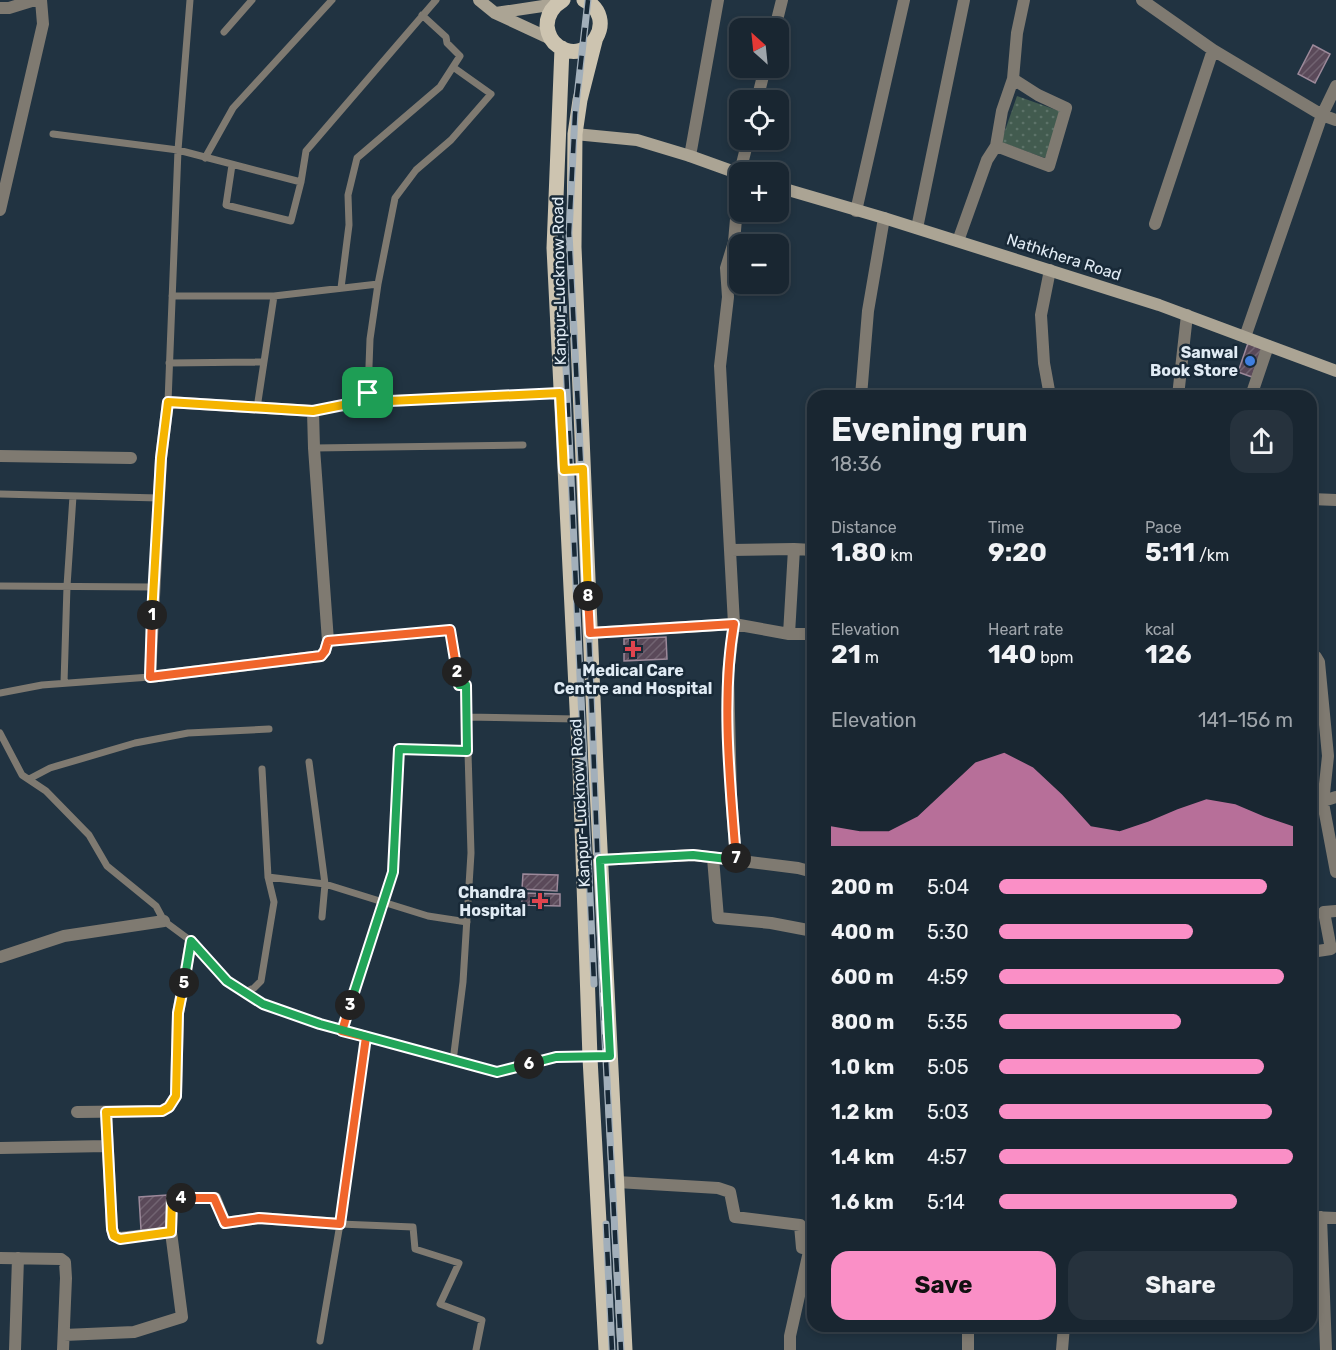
<!DOCTYPE html>
<meta charset="utf-8">
<style>
body{margin:0;font-family:Rubik,sans-serif;background:#26323d;color:#f1f3f6;height:100vh;display:flex;flex-direction:column;font-size:22px;white-space:nowrap}
*{box-sizing:border-box;margin:0}
p{font-size:20px;color:#9fa5ab}
.icon{flex:none;width:33px;height:33px;fill:none;stroke:currentColor;stroke-width:2;stroke-linecap:round;stroke-linejoin:round}
.map{position:relative;flex:1;overflow:hidden}
.details{position:absolute;left:807px;top:390px;width:510px;height:942px;display:flex;flex-direction:column;background:#192631;border-radius:18px;box-shadow:0 3px 9px #0003,0 0 0 2px #37434d}
.details>*{flex:none}
.needle{width:39px;rotate:333deg}
.tools{position:absolute;left:729px;top:18px;display:grid;gap:12px}
.tools a{display:grid;place-items:center;width:60px;height:60px;border-radius:12px;background:#192631;box-shadow:0 3px 9px #0003,0 0 0 2px #37434d;font-size:30px}
.pin{position:absolute;display:grid;place-items:center;width:51px;height:51px;color:#fff;margin:-26px;border-radius:12px;box-shadow:0 3px 9px #0006}
.km{position:absolute;width:30px;height:30px;margin:-15px;border-radius:50%;background:#222;color:#fff;font-size:16px;line-height:30px;text-align:center}
.round{display:grid;place-items:center;flex:none;width:63px;height:63px;border-radius:18px;background:#26323d}
.head{display:flex;align-items:center;justify-content:space-between;height:102px;padding:0 24px}
h1{font-size:33px;font-weight:700;line-height:45px}
.metrics{display:grid;grid-template-columns:repeat(3,1fr);gap:9px;height:102px;padding:6px 24px}
.metrics div{display:grid;align-content:center}
.metrics b{font-size:26px;font-weight:700}
.metrics small{font-size:16px;font-weight:400}
.metrics p{font-size:16px}
.chart{height:168px;padding:12px 24px}
.chart p{display:flex;justify-content:space-between}
.chart svg{width:100%;height:108px;margin-top:6px;fill:#fa8fc6;opacity:.7}
.action{display:flex;gap:12px;margin-top:auto;padding:12px 24px}
.action a{flex:1;height:69px;border-radius:18px;background:#fa8fc6;color:#111;font-size:24px;font-weight:700;line-height:69px;text-align:center}
.action a+a{background:#26323d;color:#f1f3f6}
ul{padding:0 24px;list-style:none;font-size:20px}
li{display:grid;grid-template-columns:96px 72px 1fr;align-items:center;height:45px}
li i{height:15px;border-radius:8px;background:#fa8fc6}
.map>svg:first-child{display:block}
.park{fill:url(#park-dots)}
.building{fill:url(#building-hatch);stroke:#9c899a;stroke-width:1.5}
.lines{fill:none;stroke-linecap:round;stroke-linejoin:round}
.lane{stroke:#7f7a71;stroke-width:7}
.street{stroke:#7f7a71;stroke-width:12}
.secondary{stroke:#aba494;stroke-width:12}
.primary{stroke:#cdc4b0;stroke-width:15}
.rail-casing{stroke:#a2afba;stroke-width:7}
.rail{stroke:#182937;stroke-width:4.5;stroke-dasharray:14;stroke-linecap:butt}
.split-1-casing{stroke:#fff;stroke-width:12}
.split-2-casing{stroke:#fff;stroke-width:12}
.split-3-casing{stroke:#fff;stroke-width:12}
.split-4-casing{stroke:#fff;stroke-width:12}
.split-5-casing{stroke:#fff;stroke-width:12}
.split-6-casing{stroke:#fff;stroke-width:12}
.split-7-casing{stroke:#fff;stroke-width:12}
.split-8-casing{stroke:#fff;stroke-width:12}
.split-9-casing{stroke:#fff;stroke-width:12}
.split-1{stroke:#f5b400;stroke-width:8}
.split-2{stroke:#f0652b;stroke-width:8}
.split-3{stroke:#22a559;stroke-width:8}
.split-4{stroke:#f0652b;stroke-width:8}
.split-5{stroke:#f5b400;stroke-width:8}
.split-6{stroke:#22a559;stroke-width:8}
.split-7{stroke:#22a559;stroke-width:8}
.split-8{stroke:#f0652b;stroke-width:8}
.split-9{stroke:#f5b400;stroke-width:8}
.shop-dot{fill:#3f7fe0;stroke:#182937;stroke-width:2}
.health-dot{fill:#e0444e;stroke:#182937;stroke-width:2}
.labels{text-anchor:middle;dominant-baseline:central;stroke-width:5;stroke-linejoin:round;paint-order:stroke}
.street-label{font-size:16px;fill:#e0ebf4;stroke:#182937}
.poi-label{font-size:16px;font-weight:bold;fill:#e0ebf4;stroke:#182937;text-anchor:end}
</style>
<div class="map">
<svg width="1336" height="1350" viewBox="0 0 1336 1350">
<defs>
<pattern id="park-dots" width="8" height="8" patternUnits="userSpaceOnUse" patternTransform="scale(1.5)"><rect width="8" height="8" fill="#425b4f"/><path d="M2 2h.1M6 6h.1" fill="none" stroke="#5d7369" stroke-width="1.8" stroke-linecap="round"/></pattern>
<pattern id="building-hatch" width="6" height="6" patternUnits="userSpaceOnUse" patternTransform="scale(1.5)"><rect width="6" height="6" fill="#5a4959"/><path d="M-1 1l2-2M0 6l6-6M5 7l2-2" fill="none" stroke="#716371"/></pattern>
</defs>
<rect width="100%" height="100%" fill="#213341"/>
<path class="park" d="M1017,96L1062,112L1045,158L1001,142Z"/>
<path class="building" d="M1313,45L1330,54L1315,83L1298,74Z
M1248,343L1263,349L1252,377L1238,372Z
M666,637L667,659L624,661V639Z
M523,874L558,875L557,891L522,889Z
M522,893L560,894V906L522,905Z
M167,1195L169,1228L141,1230L139,1197Z"/>
<g class="lines">
<path class="lane" d="M224,32L252,0
M53,134L178,150L301,182
M205,158L233,108L332,0
M232,165L226,205L291,221L301,182L306,151L436,0
M341,288L349,225L348,195L357,158L440,87L460,56L447,43L446,37L422,15
M172,296H274L378,284L395,198L416,170L451,140L491,94L453,67
M169,363L263,362
M368,393L390,401L560,393
M168,402L178,150L190,0
M257,408L274,296
M313,411L353,403L368,393L370,339L378,284
M314,448L523,445
M0,494L159,498
M0,586L154,587
M328,641L450,630L459,685H466L471,853L463,982L453,1061
M64,683L67,586L73,496
M0,693L42,685L150,677
M466,717L577,719
M0,733L22,775L46,791L89,835L107,866L156,906L164,921L191,941L227,981L263,1004L320,1025L497,1073L556,1057L610,1056
M309,762L325,884L322,917
M29,779L50,768L135,743L188,733L269,729
M268,877L325,884L428,916L467,922
M245,992L254,988L261,981L274,902L268,877L262,769
M342,1031L393,872L399,749L467,751
M340,1224L413,1227L415,1249L459,1263L440,1304L482,1320L476,1350
M320,1341L340,1224L366,1037"/>
<path class="street" d="M1142,0L1213,50L1322,115L1336,120
M0,8H9L35,0
M775,28L782,0
M1013,79L1038,95L1066,108L1049,166L996,146L1002,111L1013,79L1017,33L1024,0
M757,100L765,68
M690,156L718,0
M740,172L748,140
M0,210L43,24L41,0
M856,211L904,0
M1155,224L1213,50
M917,228L964,0
M958,241L987,160L996,146
M1050,270L1041,315L1044,363L1050,396
M1245,337L1322,115L1336,86
M861,396L868,311L884,218
M1178,396L1187,315
M1251,396L1268,346
M168,402L313,411L314,448L328,641L325,651L321,656L150,677L161,458Z
M0,456L131,458
M1311,499L1336,500
M794,549L813,550
M731,550L794,549L789,634
M590,633L734,624L789,634H813
M1311,654L1316,657L1319,662L1328,756L1323,803L1336,872
M1311,805L1336,797
M713,858L718,918L771,923L813,931
M600,860L693,855L798,868L813,872
M736,860L731,795L728,673L734,624L720,366L728,297L726,268L734,242L740,173
M1311,952L1331,949L1324,912L1336,911
M0,957L64,936L164,921
M77,1112L162,1111L169,1107L176,1096L178,1013L191,941
M106,1112L112,1229L114,1236L120,1238L171,1232
M0,1148L107,1146
M617,1182L718,1188L730,1192L735,1217L800,1225L802,1248L813,1247
M1311,1217L1336,1218
M1321,1217L1326,1350
M0,1258L61,1259L65,1262L66,1278L63,1350
M968,1326V1350
M64,1335L134,1332L182,1317L171,1232L172,1198H215L225,1223L259,1218L340,1224
M15,1350L18,1258
M790,1350V1336L810,1247
M1062,1350L1064,1326"/>
<path class="secondary" d="M479,0L495,13L551,39
M496,13L556,4
M575,134L637,140L690,156L740,174
M778,187L884,218L1159,305L1336,371"/>
<path class="primary" d="M563,0C553,6 547,14 547,26C548,34 552,42 558,46C589,68 620,17 584,0
M595,41L580,100L575,134L574,247L596,768L625,1350
M562,48L554,248L580,768L590,1058L606,1350"/>
<defs>
<path id="rail" d="M588,0L575,114L569,233L587,584L603,1002L621,1350
M560,235L594,984
M606,1224L612,1350"/>
</defs>
<use href="#rail" class="rail-casing"/>
<use href="#rail" class="rail"/>
</g>
<g class="lines">
<defs>
<path id="split-1" d="M152,615L161,458L168,402L313,411L353,403L368,393"/>
<path id="split-2" d="M152,615L150,677L321,656L325,651L328,641L450,630L457,672"/>
<path id="split-3" d="M350,1005L393,872L399,749L467,751L466,685H459L457,672"/>
<path id="split-4" d="M181,1198H214L225,1223L259,1218L340,1224L366,1037L342,1031L350,1005"/>
<path id="split-5" d="M181,1198H172L171,1232L120,1239L114,1236L112,1229L106,1112L162,1111L169,1107L176,1096L178,1013L184,983"/>
<path id="split-6" d="M184,983L191,941L227,981L263,1004L320,1024L497,1072L529,1064"/>
<path id="split-7" d="M529,1064L556,1057L610,1056L600,860L693,855L736,860V858"/>
<path id="split-8" d="M588,596L590,633L734,624C721,697 730,783 736,858"/>
<path id="split-9" d="M368,393L390,401L560,393L564,470L583,469L588,596"/>
</defs>
<use href="#split-1" class="split-1-casing"/>
<use href="#split-2" class="split-2-casing"/>
<use href="#split-3" class="split-3-casing"/>
<use href="#split-4" class="split-4-casing"/>
<use href="#split-5" class="split-5-casing"/>
<use href="#split-6" class="split-6-casing"/>
<use href="#split-7" class="split-7-casing"/>
<use href="#split-8" class="split-8-casing"/>
<use href="#split-9" class="split-9-casing"/>
<use href="#split-1" class="split-1"/>
<use href="#split-2" class="split-2"/>
<use href="#split-3" class="split-3"/>
<use href="#split-4" class="split-4"/>
<use href="#split-5" class="split-5"/>
<use href="#split-6" class="split-6"/>
<use href="#split-7" class="split-7"/>
<use href="#split-8" class="split-8"/>
<use href="#split-9" class="split-9"/>
</g>
<circle class="shop-dot" cx="1250" cy="361" r="6"/>
<g class="health-dot">
<path d="M630 640h6v6h6v6h-6v6h-6v-6h-6v-6h6z"/>
<path d="M537 892h6v6h6v6h-6v6h-6v-6h-6v-6h6z"/>
</g>
<g class="labels">
<g class="street-label">
<text transform="translate(1064 257) rotate(18)">Nathkhera Road</text>
<text transform="translate(559 281) rotate(-91)">Kanpur-Lucknow Road</text>
<text transform="translate(580 803) rotate(-93)">Kanpur-Lucknow Road</text>
</g>
<g class="poi-label">
<text x="1238" y="352">Sanwal<tspan x="1238" dy="18">Book Store</tspan></text>
<text x="633" y="670" text-anchor="middle">Medical Care<tspan x="633" dy="18">Centre and Hospital</tspan></text>
<text x="526" y="892">Chandra<tspan x="526" dy="18">Hospital</tspan></text>
</g>
</g>
</svg>
<div class="tools">
<a><svg class="needle" viewBox="-14 -14 28 28"><path d="M0-13l5 13h-10z" fill="#e53935"/><path d="M0 13l5-13h-10z" fill="#9fa5ab"/></svg></a>
<a><svg class="icon" aria-label="locate" viewBox="0 0 24 24"><circle cx="12" cy="12" r="6"/><path d="M12 2v4M12 18v4M2 12h4M18 12h4"/></svg></a>
<a>+</a>
<a>−</a>
</div>
<div class="pin" style="left:368px;top:393px;background:#1e9e55"><svg class="icon" aria-label="arrive" viewBox="0 0 24 24"><path d="M6 21V4h12l-3 4 3 4H6"/></svg></div>
<b class="km" style="left:152px;top:615px">1</b>
<b class="km" style="left:457px;top:672px">2</b>
<b class="km" style="left:350px;top:1005px">3</b>
<b class="km" style="left:181px;top:1198px">4</b>
<b class="km" style="left:184px;top:983px">5</b>
<b class="km" style="left:529px;top:1064px">6</b>
<b class="km" style="left:736px;top:858px">7</b>
<b class="km" style="left:588px;top:596px">8</b>
<section class="details">
<div class="head"><div><h1>Evening run</h1><p>18:36</p></div><a class="round"><svg class="icon" aria-label="share" viewBox="0 0 24 24"><path d="M12 15V3M7 8l5-5 5 5M5 13v7h14v-7"/></svg></a></div>
<div class="metrics">
<div><p>Distance</p><b>1.80<small> km</small></b></div>
<div><p>Time</p><b>9:20</b></div>
<div><p>Pace</p><b>5:11<small> /km</small></b></div>
</div>
<div class="metrics">
<div><p>Elevation</p><b>21<small> m</small></b></div>
<div><p>Heart rate</p><b>140<small> bpm</small></b></div>
<div><p>kcal</p><b>126</b></div>
</div>
<div class="chart"><p><span>Elevation</span>141–156 m</p>
<svg viewBox="0 0 160 44" preserveAspectRatio="none"><path d="M0 44V36L10 38L20 38L30 32L40 21L50 10L60 6L70 12L80 23L90 36L100 38L110 34L120 29L130 25L140 27L150 32L160 36V44z"/></svg>
</div>
<ul>
<li><b>200 m</b>5:04<i style="width:91%"></i></li>
<li><b>400 m</b>5:30<i style="width:66%"></i></li>
<li><b>600 m</b>4:59<i style="width:97%"></i></li>
<li><b>800 m</b>5:35<i style="width:62%"></i></li>
<li><b>1.0 km</b>5:05<i style="width:90%"></i></li>
<li><b>1.2 km</b>5:03<i style="width:93%"></i></li>
<li><b>1.4 km</b>4:57<i style="width:100%"></i></li>
<li><b>1.6 km</b>5:14<i style="width:81%"></i></li>
</ul>
<div class="action"><a>Save</a><a>Share</a></div>
</section>
</div>
